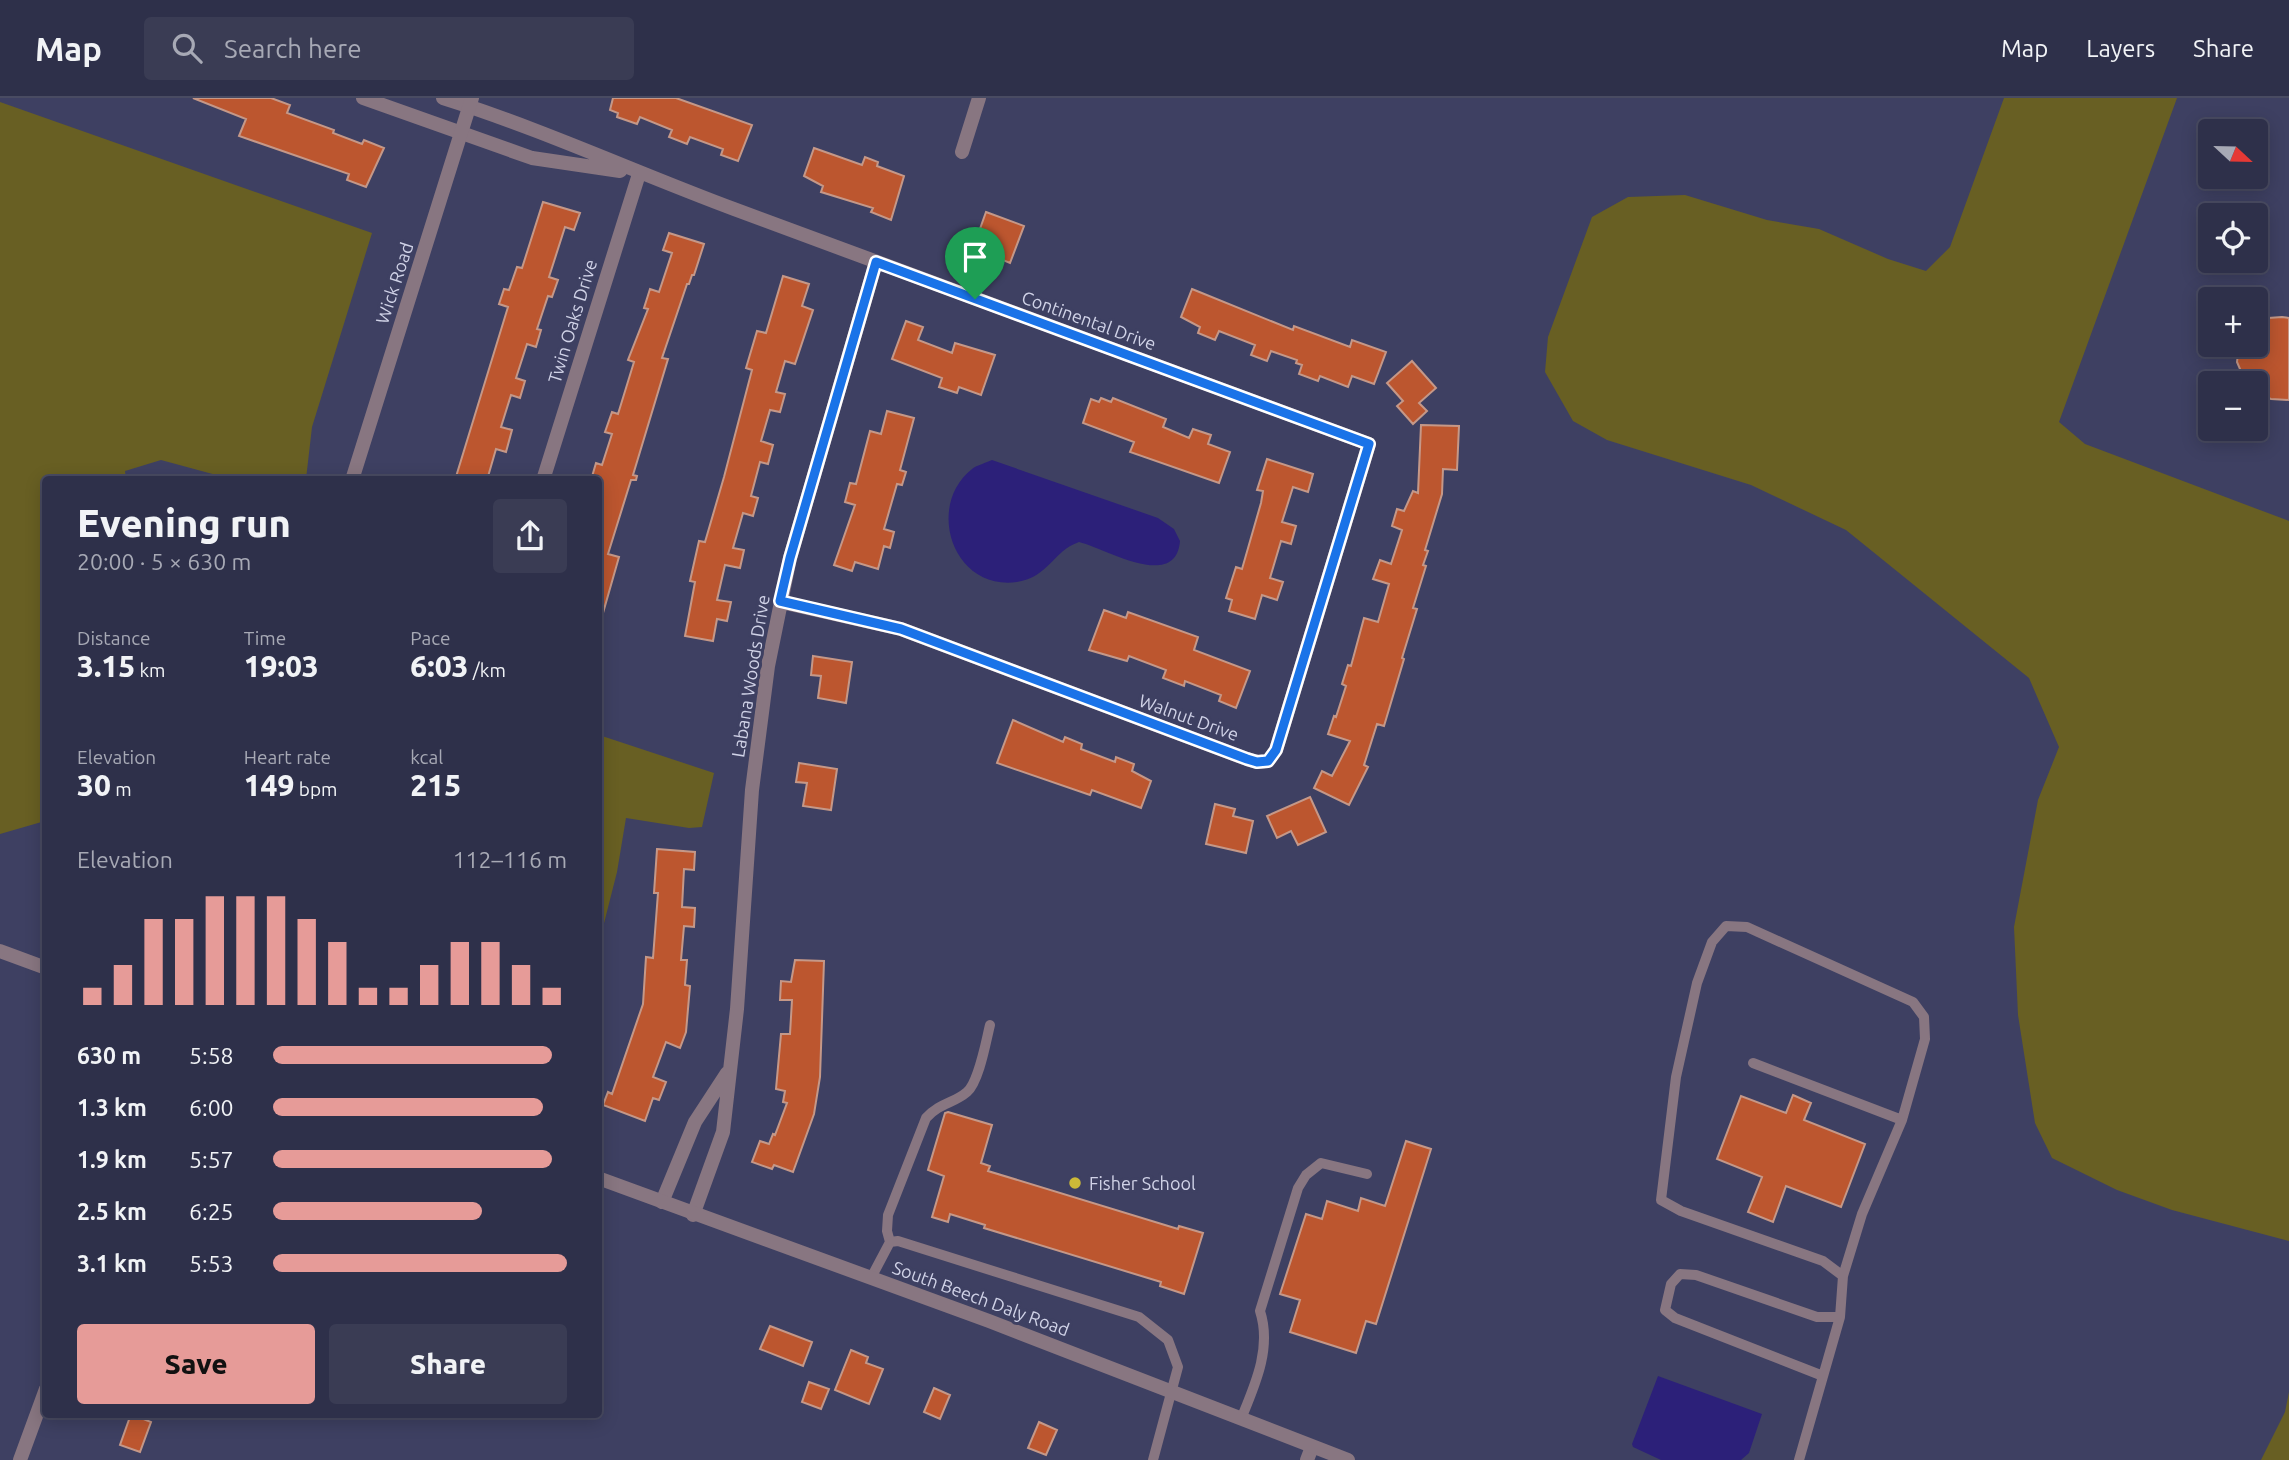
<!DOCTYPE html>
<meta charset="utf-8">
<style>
body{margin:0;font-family:Ubuntu,sans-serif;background:#3a3c54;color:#f1f3f6;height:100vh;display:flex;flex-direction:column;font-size:26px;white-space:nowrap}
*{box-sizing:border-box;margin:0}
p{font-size:23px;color:#a7a9b5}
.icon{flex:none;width:38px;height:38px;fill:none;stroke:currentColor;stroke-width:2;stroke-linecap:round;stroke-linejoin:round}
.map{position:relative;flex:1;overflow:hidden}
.panel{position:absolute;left:42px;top:378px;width:560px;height:942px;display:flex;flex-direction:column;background:#2e304a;border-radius:7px;box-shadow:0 4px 18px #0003,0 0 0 2px #494b62}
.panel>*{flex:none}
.needle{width:46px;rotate:112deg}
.fabs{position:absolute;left:2198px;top:21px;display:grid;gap:14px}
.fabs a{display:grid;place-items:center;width:70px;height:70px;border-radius:7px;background:#2e304a;box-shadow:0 4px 18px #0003,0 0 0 2px #494b62;font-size:35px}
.pin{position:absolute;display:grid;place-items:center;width:60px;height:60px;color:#fff;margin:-72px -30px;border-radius:50% 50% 50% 0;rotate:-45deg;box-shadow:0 0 7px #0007}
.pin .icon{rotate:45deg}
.round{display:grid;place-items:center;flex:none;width:74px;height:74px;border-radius:7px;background:#3a3c54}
.head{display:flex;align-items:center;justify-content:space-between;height:119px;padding:0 35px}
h1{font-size:38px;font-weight:800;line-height:52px}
.stats{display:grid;grid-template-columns:repeat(3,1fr);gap:10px;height:119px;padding:7px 35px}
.stats div{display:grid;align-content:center}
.stats b{font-size:30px;font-weight:800}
.stats small{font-size:19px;font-weight:400}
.stats p{font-size:19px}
.chart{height:196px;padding:14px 35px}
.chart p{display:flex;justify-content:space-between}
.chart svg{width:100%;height:126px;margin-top:7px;stroke:#e69b98;stroke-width:6}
.cta{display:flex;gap:14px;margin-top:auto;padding:14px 35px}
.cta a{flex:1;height:80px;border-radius:7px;background:#e69b98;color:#111;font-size:28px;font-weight:800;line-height:80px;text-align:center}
.cta a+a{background:#3a3c54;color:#f1f3f6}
ul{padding:0 35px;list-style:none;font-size:23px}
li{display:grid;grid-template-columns:112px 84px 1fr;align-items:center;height:52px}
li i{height:18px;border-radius:9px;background:#e69b98}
header{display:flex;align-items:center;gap:42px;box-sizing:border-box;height:98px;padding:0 35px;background:#2e304a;border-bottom:2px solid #494b62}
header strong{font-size:33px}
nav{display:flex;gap:38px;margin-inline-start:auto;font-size:24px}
.search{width:490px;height:63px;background:#3a3c54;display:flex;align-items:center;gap:18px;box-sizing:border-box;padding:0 24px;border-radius:7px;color:#a7a9b5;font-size:26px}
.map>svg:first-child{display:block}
.green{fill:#685f23}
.water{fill:#2c2079}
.building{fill:#bc562f;stroke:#c59888;stroke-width:2}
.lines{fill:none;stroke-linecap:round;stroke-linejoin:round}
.service{stroke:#887681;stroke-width:10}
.minor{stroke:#887681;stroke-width:14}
.tertiary{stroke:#887681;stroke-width:14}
.route-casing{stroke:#fff;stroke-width:14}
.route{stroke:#1a73e8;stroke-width:9}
.poi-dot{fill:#ccb938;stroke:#3e4062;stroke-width:2.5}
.labels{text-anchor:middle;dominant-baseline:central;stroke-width:6;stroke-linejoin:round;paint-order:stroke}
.street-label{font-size:18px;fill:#d0d2e7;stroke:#3e4062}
.poi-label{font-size:18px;fill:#d0d2e7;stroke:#3e4062;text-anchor:start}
</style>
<header>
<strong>Map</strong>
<div class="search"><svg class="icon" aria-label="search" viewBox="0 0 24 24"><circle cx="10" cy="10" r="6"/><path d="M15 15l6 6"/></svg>Search here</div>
<nav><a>Map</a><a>Layers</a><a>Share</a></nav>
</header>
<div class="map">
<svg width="2289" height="1362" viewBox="0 0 2289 1362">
<rect width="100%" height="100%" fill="#3e4062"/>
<path class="green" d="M2004,0H2177L2059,324L2085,346L2289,423V1143L2172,1112L2117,1092L2052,1060L2035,1025L2018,917L2014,829L2038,702L2059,649L2029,580L1846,432L1751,387L1607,342L1573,323L1545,274L1548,239L1592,119L1628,99L1685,97L1767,122L1819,131L1888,161L1926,173L1950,149Z
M0,4L372,135L312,329L306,381H231L161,362L125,373L126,381L46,382L45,723L0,736Z
M599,637L714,675L702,729L689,730L626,720L617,774L599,845Z
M2289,1294V1362H2261L2285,1314Z"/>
<path class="water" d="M992,362L1158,420L1174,431L1180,443C1176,494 1104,450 1079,444C1053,453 1049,479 1017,484C953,493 925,408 972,371C977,367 986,365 992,362Z
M1658,1278L1762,1316L1749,1355L1741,1362H1661L1633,1349L1632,1346Z"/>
<path class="building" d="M193,0H271L290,7L287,15L334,32L333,35L362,46L364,42L384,50L366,89L347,82L349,76L239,38L246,21Z
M613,0H676L752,27L738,63L721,57L723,51L690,39L687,46L669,39L672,32L640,19L637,26L617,19L618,15L610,12Z
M814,50L862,67L865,59L878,64L877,68L904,78L891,122L871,114L873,110L821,94L823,88L804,78Z
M543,104L580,115L574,132L565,129L549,179L558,182L552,199L548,198L537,231L541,232L536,249L527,246L516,280L525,283L520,300L511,297L501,329L512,332L506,354L496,351L487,382H455L508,209L499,206L504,191L509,192L517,169L522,170Z
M986,114L1024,128L1010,165L993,158L995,152L976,142Z
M669,135L704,146L694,177H692L689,186H687L662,260L668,261L633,377L637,378L636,382H631L608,456L619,459L603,515H598V382H591L596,365L602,367L612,336L605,334L612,314L618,316L634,264L628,262L648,211L644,210L650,191L659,194L672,155L663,152Z
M783,178L809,186L802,208L813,212L795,266L785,263L776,294L785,296L780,314L770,312L761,343L773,347L768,366L760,364L751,398L758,400L753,418L743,415L733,450L744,452L740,470L725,467L717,502L731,504L727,523L717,521L713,543L685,538L695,484L690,483L699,443L705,444L724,379L752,272L746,270L757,233L766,235Z
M1192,191L1293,232L1294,228L1350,249L1352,242L1386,254L1374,286L1352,278L1348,289L1320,278L1318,283L1299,276L1302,267L1296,265L1297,262L1271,253L1267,263L1251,257L1255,247L1219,233L1215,242L1198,235L1200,229L1181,219Z
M2282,219L2289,220V302L2271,301L2256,295V285H2246L2237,264L2239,247H2256V226L2268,220Z
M906,223L923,229L918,242L952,255L955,245L995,257L981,297L959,289L957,295L939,289L942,280L892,261Z
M1412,263L1436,290L1419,305L1427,313L1413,326L1397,308L1403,303L1387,285Z
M1101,300L1111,304L1113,300L1166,321L1163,329L1189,340L1193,331L1211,337L1208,346L1230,354L1219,385L1130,354L1134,344L1083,325L1091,301L1099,304Z
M887,313L914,320L900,372L906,374L902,387L897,386L884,431L894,434L890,450L884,448L878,471L855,464L852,473L834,467L855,407L845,404L850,385L856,386L870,333L881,336Z
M1421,327L1459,328L1457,372L1443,371L1442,396L1425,452L1428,453L1423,467L1426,468L1413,510L1417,511L1402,560L1404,561L1384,628L1377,626L1364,667L1368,669L1349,707L1314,690L1322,673L1332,678L1350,643L1328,636L1334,618L1336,619L1346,588L1342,586L1348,567L1351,568L1364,520L1378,524L1389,486L1373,481L1380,462L1391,466L1402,432L1392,428L1397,411L1404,413L1413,393L1418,395Z
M1267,361L1313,376L1308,394L1293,389L1282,424L1296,428L1291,446L1281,443L1270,480L1283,484L1277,502L1262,497L1255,521L1229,513L1232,502L1226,500L1236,469L1242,471L1261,405L1263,393L1257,392Z
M1104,512L1126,520L1128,514L1198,539L1194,552L1250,573L1236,610L1219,603L1221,597L1185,583L1184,588L1163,580L1166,572L1129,558L1127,563L1089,552Z
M813,558L852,564L846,605L818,600L821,578L811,577Z
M1013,622L1063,644L1065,639L1082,646L1081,651L1115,664L1116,659L1134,666L1132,673L1151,683L1141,710L1092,692L1090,697L997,665Z
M799,665L837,671L831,712L803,708L807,685L796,684Z
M1310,699L1326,734L1298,747L1291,733L1277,740L1267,718Z
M1215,706L1235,711L1233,718L1253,723L1246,755L1206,746Z
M657,751L695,754L694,772L684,771L682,809L695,810L694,829L684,828L681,862H687L685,887L690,888L686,934L680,950L666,944L653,979L666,984L659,1002L653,1000L645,1023L603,1007L608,994L612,996L643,906L646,859L653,860L658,795H654Z
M795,862L824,863L820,979L814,1016L793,1074L774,1067L772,1071L752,1064L760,1043L769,1046L773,1036L775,1037L787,1005L783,1004L785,993L776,991L781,936H790L792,902H780L781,883L791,884Z
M1793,997L1811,1005L1804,1022L1865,1046L1841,1109L1786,1088L1773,1124L1748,1114L1762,1079L1717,1061L1741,998L1786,1015Z
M948,1014L992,1027L981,1065L990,1068L988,1073L1178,1131L1179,1128L1203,1135L1184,1196L1160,1188L1161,1184L984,1130L985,1127L950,1116L948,1124L932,1119L944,1078L928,1072L945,1015Z
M1406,1043L1431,1051L1376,1226L1366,1223L1356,1255L1290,1234L1300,1202L1280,1196L1306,1116L1322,1121L1327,1103L1358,1113L1361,1100L1385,1108Z
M770,1228L812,1244L803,1268L760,1251Z
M851,1252L868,1259L866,1265L883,1271L869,1306L835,1292Z
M809,1284L829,1291L821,1311L802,1304Z
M934,1290L950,1297L940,1321L924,1314Z
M131,1316L151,1324L140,1354L120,1347Z
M1039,1324L1057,1332L1046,1357L1028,1350Z"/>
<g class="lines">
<path class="service" d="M1753,965L1902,1022
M890,1144L887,1133L888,1117L926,1020C941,1004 953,1006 967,994C979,984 986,943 990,927
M871,1180L890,1144L898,1143L1139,1219L1168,1242L1178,1269L1153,1362
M1823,1278L1675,1220L1665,1212L1671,1186L1680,1176L1696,1177L1817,1219H1840
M1241,1321C1255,1287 1272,1250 1260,1213L1298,1090L1306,1077L1321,1065L1367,1076
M1799,1362L1840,1219L1843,1178L1862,1116L1902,1022L1925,941L1924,919L1913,904L1747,829L1726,828L1712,844L1697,885L1676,979L1661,1102L1681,1113L1823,1163L1843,1178"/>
<path class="minor" d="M363,0L532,60L620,73
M443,0C542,31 637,75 734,111C945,190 1157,268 1369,346L1276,652L1268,663L1257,664L1247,661L901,531L781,504
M962,54L979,0
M543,382L639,76
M662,1104L695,1024L727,975
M693,1117L723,1034L737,911L752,692L768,568L790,460L876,164
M1307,1362L1312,1349"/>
<path class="tertiary" d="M352,382L472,0
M0,853L46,870
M598,1080L989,1223L1348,1362
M20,1362L46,1291"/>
</g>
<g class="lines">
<defs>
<path id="route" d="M876,164L1369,346L1276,652L1268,663L1257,664L1247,661L901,531L780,503L790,460Z"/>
</defs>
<use href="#route" class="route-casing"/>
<use href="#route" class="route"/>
</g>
<circle class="poi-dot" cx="1075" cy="1085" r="7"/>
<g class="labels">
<g class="street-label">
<text transform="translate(394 185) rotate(-72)">Wick Road</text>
<text transform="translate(1089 222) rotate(20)">Continental Drive</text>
<text transform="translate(572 223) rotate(-73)">Twin Oaks Drive</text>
<text transform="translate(750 578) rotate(-81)">Labana Woods Drive</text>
<text transform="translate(1189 619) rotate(20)">Walnut Drive</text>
<text transform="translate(981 1200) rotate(20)">South Beech Daly Road</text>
</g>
<g class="poi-label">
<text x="1089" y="1085">Fisher School</text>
</g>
</g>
</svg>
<div class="fabs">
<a><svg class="needle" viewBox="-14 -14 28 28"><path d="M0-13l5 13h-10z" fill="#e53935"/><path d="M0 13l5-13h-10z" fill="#a7a9b5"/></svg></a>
<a><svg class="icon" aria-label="locate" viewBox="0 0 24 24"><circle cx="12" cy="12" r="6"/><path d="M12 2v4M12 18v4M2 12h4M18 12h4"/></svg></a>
<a>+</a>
<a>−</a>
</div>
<div class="pin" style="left:975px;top:201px;background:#1e9e55"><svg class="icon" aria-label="arrive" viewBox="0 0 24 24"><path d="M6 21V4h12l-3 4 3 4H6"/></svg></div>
<section class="panel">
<div class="head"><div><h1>Evening run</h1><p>20:00 · 5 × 630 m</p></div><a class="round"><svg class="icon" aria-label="share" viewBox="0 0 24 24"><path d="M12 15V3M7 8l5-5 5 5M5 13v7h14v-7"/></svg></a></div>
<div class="stats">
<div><p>Distance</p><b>3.15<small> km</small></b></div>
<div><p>Time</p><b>19:03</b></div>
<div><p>Pace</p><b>6:03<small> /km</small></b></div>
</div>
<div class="stats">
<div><p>Elevation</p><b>30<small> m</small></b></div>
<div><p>Heart rate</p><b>149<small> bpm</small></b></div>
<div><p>kcal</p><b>215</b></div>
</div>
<div class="chart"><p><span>Elevation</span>112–116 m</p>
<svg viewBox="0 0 160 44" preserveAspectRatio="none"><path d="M5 44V38M15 44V30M25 44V14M35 44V14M45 44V6M55 44V6M65 44V6M75 44V14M85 44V22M95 44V38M105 44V38M115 44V30M125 44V22M135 44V22M145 44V30M155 44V38"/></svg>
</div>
<ul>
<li><b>630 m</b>5:58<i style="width:95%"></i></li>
<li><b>1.3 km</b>6:00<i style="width:92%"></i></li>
<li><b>1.9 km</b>5:57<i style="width:95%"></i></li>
<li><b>2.5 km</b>6:25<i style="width:71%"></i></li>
<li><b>3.1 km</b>5:53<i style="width:100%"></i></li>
</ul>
<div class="cta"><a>Save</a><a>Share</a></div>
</section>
</div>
